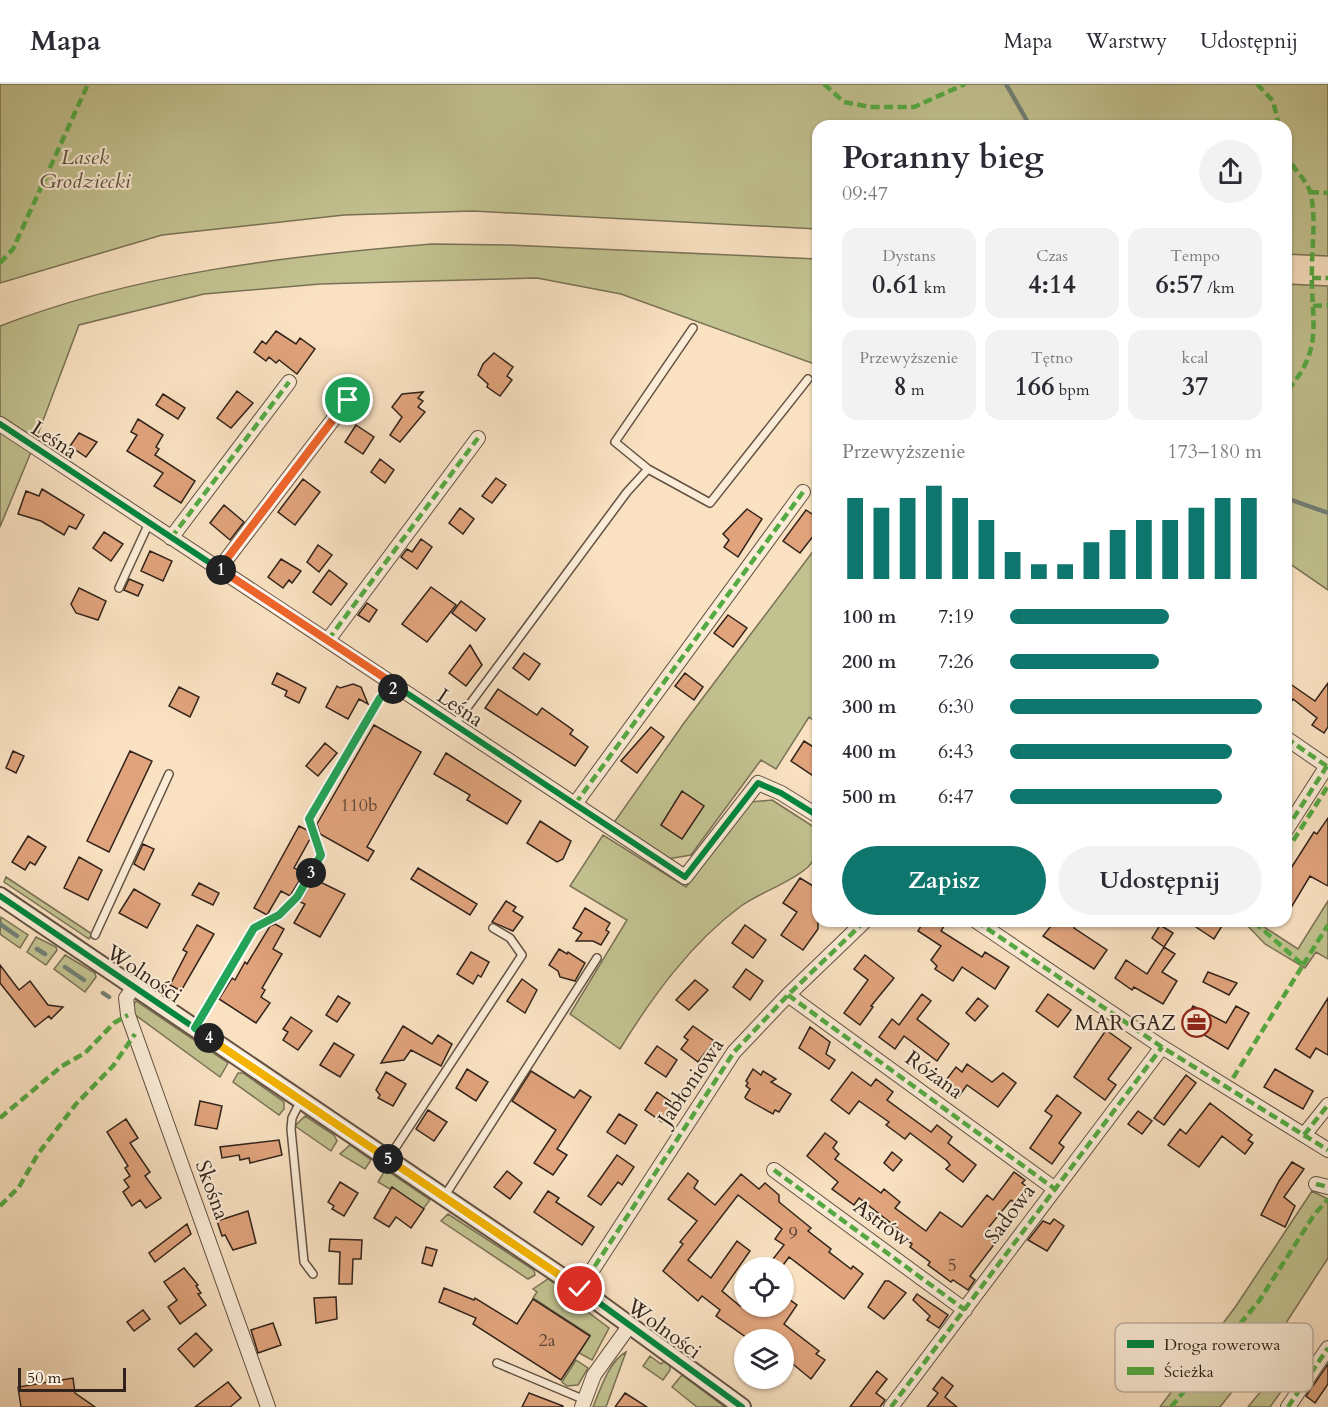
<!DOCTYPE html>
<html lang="pl">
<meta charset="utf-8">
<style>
body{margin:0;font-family:Cardo,serif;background:#f2f2f3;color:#2b2b33;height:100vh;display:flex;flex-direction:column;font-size:22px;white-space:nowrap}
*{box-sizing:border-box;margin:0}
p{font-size:20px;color:#7c7c81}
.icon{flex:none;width:33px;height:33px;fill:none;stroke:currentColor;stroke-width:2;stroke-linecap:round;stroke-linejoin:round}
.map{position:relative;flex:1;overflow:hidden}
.side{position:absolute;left:812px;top:36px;width:480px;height:807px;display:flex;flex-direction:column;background:#fff;border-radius:18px;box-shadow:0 2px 4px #0004}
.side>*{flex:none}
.tools{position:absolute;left:734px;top:1173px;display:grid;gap:12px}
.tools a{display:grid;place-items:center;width:60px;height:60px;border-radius:50%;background:#fff;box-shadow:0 2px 4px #0004;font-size:30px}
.scale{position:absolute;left:18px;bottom:15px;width:108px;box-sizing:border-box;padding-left:6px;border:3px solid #31231b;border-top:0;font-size:16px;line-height:21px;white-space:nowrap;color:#31231b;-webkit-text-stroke:4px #fbecd7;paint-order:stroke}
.pin{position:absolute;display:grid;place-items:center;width:51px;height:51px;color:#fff;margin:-26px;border:3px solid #fff;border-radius:50%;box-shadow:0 2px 6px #0007}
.km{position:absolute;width:30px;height:30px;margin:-15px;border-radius:50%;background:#222;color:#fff;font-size:16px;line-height:30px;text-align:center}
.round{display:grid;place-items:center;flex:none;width:63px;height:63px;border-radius:32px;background:#f2f2f3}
.head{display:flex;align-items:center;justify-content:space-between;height:102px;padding:0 30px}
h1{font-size:33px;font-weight:700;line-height:45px}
.figures{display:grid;grid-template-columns:repeat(3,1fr);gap:9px;height:102px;padding:6px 30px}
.figures div{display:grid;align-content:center;border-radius:15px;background:#f2f2f3;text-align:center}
.figures b{font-size:26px;font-weight:700}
.figures small{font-size:16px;font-weight:400}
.figures p{font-size:16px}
.chart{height:168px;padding:12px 30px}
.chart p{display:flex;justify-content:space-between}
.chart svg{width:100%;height:108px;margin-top:6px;stroke:#0f766e;stroke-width:6}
.action{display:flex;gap:12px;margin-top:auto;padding:12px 30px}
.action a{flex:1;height:69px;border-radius:36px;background:#0f766e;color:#fff;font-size:24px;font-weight:700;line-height:69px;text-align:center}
.action a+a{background:#f2f2f3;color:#2b2b33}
ul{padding:0 30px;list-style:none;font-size:20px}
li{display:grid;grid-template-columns:96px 72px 1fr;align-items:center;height:45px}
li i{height:15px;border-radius:8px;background:#0f766e}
header{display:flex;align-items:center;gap:36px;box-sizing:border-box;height:84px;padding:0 30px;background:#fff;border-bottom:2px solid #e1e1e2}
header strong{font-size:28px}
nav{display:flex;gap:33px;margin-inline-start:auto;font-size:21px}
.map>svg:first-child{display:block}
.green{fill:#c2c290;stroke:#7a7256;stroke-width:1.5}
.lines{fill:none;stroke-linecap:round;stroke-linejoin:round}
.stream{stroke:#728076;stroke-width:4.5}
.building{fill:#e0a37c;stroke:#31231b;stroke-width:1.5}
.service-casing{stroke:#635244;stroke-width:10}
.minor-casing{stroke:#635244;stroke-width:16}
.tertiary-casing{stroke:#635244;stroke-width:20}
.service{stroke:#fbecd7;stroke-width:7}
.minor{stroke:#fbecd7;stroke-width:14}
.tertiary{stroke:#fbecd7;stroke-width:16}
.quiet{stroke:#54aa43;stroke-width:4.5;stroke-dasharray:9 4.5;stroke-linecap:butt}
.cycleway-casing{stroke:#fbecd7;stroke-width:10}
.cycleway{stroke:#00873e;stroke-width:6}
.split-1-casing{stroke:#fff;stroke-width:12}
.split-2-casing{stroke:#fff;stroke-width:12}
.split-3-casing{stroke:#fff;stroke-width:12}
.split-4-casing{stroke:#fff;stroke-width:12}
.split-5-casing{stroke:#fff;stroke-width:12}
.split-6-casing{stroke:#fff;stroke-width:12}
.split-1{stroke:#f0652b;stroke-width:8}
.split-2{stroke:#f0652b;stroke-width:8}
.split-3{stroke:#22a559;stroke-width:8}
.split-4{stroke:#22a559;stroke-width:8}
.split-5{stroke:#f5b400;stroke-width:8}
.split-6{stroke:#f5b400;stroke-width:8}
.labels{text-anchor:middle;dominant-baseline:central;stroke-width:4.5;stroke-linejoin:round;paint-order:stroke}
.number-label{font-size:18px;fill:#5d4333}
.park-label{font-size:21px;font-style:italic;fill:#5c533e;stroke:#fbecd7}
.street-label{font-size:21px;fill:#31231b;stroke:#fbecd7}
.poi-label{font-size:21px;fill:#31231b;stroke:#fbecd7;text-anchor:end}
.key{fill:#fbecd7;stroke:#beb09f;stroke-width:1.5}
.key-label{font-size:16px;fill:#31231b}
</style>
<header>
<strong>Mapa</strong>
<nav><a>Mapa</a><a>Warstwy</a><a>Udostępnij</a></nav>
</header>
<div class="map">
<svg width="1328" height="1323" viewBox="0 0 1328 1323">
<rect width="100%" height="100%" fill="#f9e1c1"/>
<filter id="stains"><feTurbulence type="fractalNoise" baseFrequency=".00333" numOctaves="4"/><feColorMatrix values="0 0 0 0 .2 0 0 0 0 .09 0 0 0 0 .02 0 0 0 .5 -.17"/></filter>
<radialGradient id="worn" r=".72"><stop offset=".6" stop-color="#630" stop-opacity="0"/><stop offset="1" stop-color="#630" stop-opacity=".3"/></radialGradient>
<path class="green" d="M0,0H1328V172L1286,170V42H818L817,145L473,127L344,131L162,151L0,199Z
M432,160L509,161L817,175V281L621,210L537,194L320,200L204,210L79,241L35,358L0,336V242C137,189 286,172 432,160Z
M1286,200L1328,202V506L1286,477Z
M0,348L31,368L0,443Z
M817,462V639L809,633L776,685L761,676L691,771L668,775L613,740L684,639Z
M772,716L817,745C817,759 819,772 808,783C789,800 762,807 741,822C691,859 652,913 620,965L570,930L627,836L570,802L603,751L686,803L750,718Z
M6,793L92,850L89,855L4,798Z
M1328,817V875L1316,868L1305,884L1265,860L1243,837H1255L1298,865Z
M1,833L28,851L20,864L0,850Z
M36,853L56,863L57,866L46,881L27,868Z
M65,871L95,889L96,893L85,908L54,885Z
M136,917L228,979L220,993L134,930L137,942L135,943L131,924Z
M238,989H243L284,1018V1025L279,1031L233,998Z
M305,1032L334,1051L337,1057L331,1067L295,1042Z
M350,1061L371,1076L365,1085L340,1070Z
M384,1088H389L430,1116L423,1125L392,1103L390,1105L378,1098Z
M1312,1107L1328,1115V1174L1284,1242L1220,1323H1160L1236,1222Z
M448,1130L534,1186L535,1191L528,1195L441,1137Z
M548,1195L589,1223L588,1228L609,1244L592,1276L579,1269L590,1251L533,1214L537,1208L533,1205Z
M1298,1262L1309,1269L1270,1323H1248Z
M626,1268L606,1323H593C600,1306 609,1277 626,1268Z
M650,1272L661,1280L664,1277L670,1281V1286L663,1296L643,1282Z
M576,1276L588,1284L578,1301L567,1302L562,1298Z
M682,1291L725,1323H697L672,1303Z"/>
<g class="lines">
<path class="stream" d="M1006,0L1030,42
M1286,414L1328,429
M0,840L17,852
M37,865L45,870
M65,883L84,896
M103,909L109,913"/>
</g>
<path class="building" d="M276,247L296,260L300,254L315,265L297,290L279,276L276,279L269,273L266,277L254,268L262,257L266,260Z
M494,269L513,283L507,292L512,296L500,312L487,303L488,300L478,291L483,280Z
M237,307L253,319L231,344L217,334Z
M423,308L418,314L423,317L418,323L425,328L400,358L390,351L402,333L392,323L402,310Z
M163,310L185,324L178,335L156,321Z
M138,335L163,351L156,363L159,365L155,371L195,397L181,419L154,402L163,389L127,367L137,351L131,348Z
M356,341L374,353L363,370L345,358Z
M79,349L97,358L86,373L70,362Z
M380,375L394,386L385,399L371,388Z
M496,394L506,401L492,419L482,412Z
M303,395L320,408L295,441L278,428Z
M42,405L84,431L76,445L69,442L64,451L41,437L18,430L26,407L39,412Z
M224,421L244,438L230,456L210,439Z
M460,424L474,435L463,450L449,439Z
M747,425L762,435L738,473L724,463L729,456L723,450Z
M806,426L818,434V446L800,469L783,457Z
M104,448L123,460L111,477L93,464Z
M421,455L432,463L417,485L401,473L407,465L412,468Z
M318,461L332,471L319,488L307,478Z
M150,467L172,477L163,497L141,487Z
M281,475L301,487L292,499L289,496L283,504L268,493Z
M329,486L347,500L331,521L313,508Z
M129,495L143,501L138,512L124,506Z
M431,503L456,521L427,558L402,540Z
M79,504L106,517L98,536L76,529L71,520Z
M461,517L485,535L476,547L452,529Z
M367,519L377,526L369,538L358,531Z
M728,531L747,544L733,563L714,549Z
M470,561L482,581L466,602L449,589Z
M524,569L540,580L529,596L513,584Z
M277,589L306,604L299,619L285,612L287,607L272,600Z
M685,589L703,603L694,616L675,602Z
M1286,597L1315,617L1328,599V643L1324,649L1312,641L1317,634L1293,615L1286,625Z
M353,600L361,603L368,620L359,615L348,635L326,623L337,602L340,604Z
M179,603L199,613L190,633L169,622Z
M498,605L537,631L542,624L573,646L570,650L588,663L575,682L485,624Z
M374,641L421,668L367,763L374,767L368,777L320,750L317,740Z
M651,643L664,653L637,689L621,677Z
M804,657L818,666V695L791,677Z
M325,659L337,669L318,692L306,682Z
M13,667L24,672L16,689L6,684Z
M130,667L152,677L109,768L87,757Z
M446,669L521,717L507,740L467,716L470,711L434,690Z
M682,707L704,722L682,755L661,741Z
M1328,734V802L1310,792L1286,832V792L1314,748L1317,750Z
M540,737L571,757L563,775L557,778L527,759Z
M299,742L307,746L310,755L294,784L304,789L290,812L281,807L267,831L254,824Z
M28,752L46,763L35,781L30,778L25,786L12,778Z
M143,760L154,765L144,786L134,780Z
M79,773L102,786L88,816L64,804Z
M418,784L477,820L470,831L411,795Z
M800,794L818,805V845L803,866L781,851L797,828L783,819Z
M314,795L345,810L320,853L294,839L305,820L300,818Z
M199,799L219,809L213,821L192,811Z
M134,805L160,820L147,844L119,829Z
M506,817L516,823L513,827L523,833L513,847L492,838Z
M585,824L610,839L606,846L609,848L601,861L593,857H576L582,849L573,844Z
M924,837H947L941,847L982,873L985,868L1009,883L995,905L962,883L953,897L935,885L937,882L931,876L941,862L918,847Z
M1055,837H1078L1074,844L1107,866L1094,885L1043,852Z
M1187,837H1225L1214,855Z
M275,840L284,845L273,865L282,870L262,904L265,906L261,913L270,919L256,939L219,915L232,894L235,896L245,878L247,880L270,842Z
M197,841L214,850L181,907L170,901L187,868L183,866Z
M745,841L766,856L753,874L732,859Z
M1160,841L1173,849L1164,863L1152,854Z
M1164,863L1175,870L1162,888L1177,897L1163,920L1134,903L1132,906L1115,894L1126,876L1147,890Z
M559,865L567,870L568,868L585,879L575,897L560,893L558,887L549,881Z
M471,868L489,878L481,893L478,891L473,900L457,890Z
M865,871L894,894L871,922L873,923L860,941L844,929L868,896L854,885Z
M0,881L19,906L30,897L48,921L63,923L51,935L49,932L35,943L0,899Z
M746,885L763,897L750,916L733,903Z
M1208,888L1237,899L1229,911L1203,898Z
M522,895L537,906L525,929L507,917Z
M695,896L708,906L689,926L676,916Z
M922,910L931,917L917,935L949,960L937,977L904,952L895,965L879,953L892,935L899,941Z
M1048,910L1071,926L1058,943L1036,927Z
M338,912L350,919L337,938L326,931Z
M978,914L988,922L975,937L966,929Z
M1328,914V971L1316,964L1310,974L1296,965Z
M1193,922L1226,939L1236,922L1249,929L1228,965L1184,939Z
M291,933L312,947L298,966L283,956L288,948L283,945Z
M403,942L432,960L438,951L452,960L441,982L411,966L404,976L381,979Z
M693,942L714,957L698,978L681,965L688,956L684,953Z
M810,943L830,958L826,970L835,976L829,985L799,964Z
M1106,946L1131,964L1108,995L1116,1001L1105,1016L1074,993Z
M334,959L354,971L340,993L320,981Z
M657,962L677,976L666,993L645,979Z
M967,980L992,998L1003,989L1016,999L998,1023L967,1001L959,1012L943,1000L956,983L962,988Z
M467,985L488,998L476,1017L456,1004Z
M753,985L761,991L763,987L776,995L771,998L791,1010L779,1028L775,1026L773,1030L746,1015L745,1013L750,1005L746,1002L748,999L746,997Z
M1275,985L1313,1007L1303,1025L1264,1003Z
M531,987L574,1014L580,1006L591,1013L557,1065L567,1071L553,1091L534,1079L556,1046L512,1017Z
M386,988L406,1000L393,1022L378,1014L380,1011L376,1006Z
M852,988L871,1002L876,995L893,1008L887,1016L931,1048L937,1041L952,1053L948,1059L976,1081L963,1098L946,1085L950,1081L947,1077L910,1049L905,1055L886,1041L889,1038L859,1017L849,1030L831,1016Z
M1186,991L1196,999L1164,1041L1154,1034Z
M657,1008L674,1020L662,1038L645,1026Z
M1057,1011L1081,1029L1059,1059L1064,1063L1052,1080L1030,1064L1052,1032L1045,1027Z
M200,1017L222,1022L217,1045L195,1041Z
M1210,1019L1252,1051L1248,1056L1253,1059L1245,1070L1222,1052L1199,1083L1168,1061L1180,1045L1186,1050Z
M428,1026L447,1038L434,1057L416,1045Z
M1138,1027L1152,1037L1142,1050L1128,1040Z
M619,1030L637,1041L625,1060L607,1048Z
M126,1035L138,1054L130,1059L150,1088L145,1092L161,1114L146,1124L140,1116L132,1122L123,1108L129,1103L124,1096L130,1092L125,1084L128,1082L107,1048Z
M825,1049L837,1058L833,1064L839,1070L835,1075L881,1109L884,1105L900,1118L895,1124L926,1147L940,1128L962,1143L987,1111L993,1116L1014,1088L1025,1096L1022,1099L1032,1107L1020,1123L1011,1116L984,1149L996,1158L970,1192L975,1196L968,1206L953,1196L951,1198L928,1181L930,1178L910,1163L912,1160L899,1150L901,1147L859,1114L854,1121L832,1105L838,1098L807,1072Z
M279,1056L282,1071L250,1079L249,1074L240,1076L239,1071L222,1074L220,1063Z
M892,1068L902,1076L893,1087L884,1079Z
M617,1071L634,1083L622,1101L618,1098L601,1121L588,1112Z
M1292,1078L1304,1085L1284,1113L1295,1122L1285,1143L1261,1131L1279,1097Z
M507,1087L522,1099L510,1115L494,1103Z
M688,1089L698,1097L694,1104L715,1121L741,1090L759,1105L765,1099L779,1111V1118L811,1144L808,1147L831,1165L829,1168L851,1185L853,1182L863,1190L844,1215L789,1173L781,1184H766L784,1161L775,1155L782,1145L738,1111L688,1176L711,1194L737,1157L750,1167L722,1207L740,1222H783V1211L797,1221L784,1240L819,1267L816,1270L825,1276L811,1295L783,1272V1256H750L716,1232L720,1226L702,1212L698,1217L663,1187L683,1160L680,1158L697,1137L668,1115Z
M340,1098L358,1109L344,1132L332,1125L334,1122L328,1118Z
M392,1103L424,1125L411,1144L396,1133L389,1143L374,1134Z
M548,1107L559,1114L556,1118L594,1143L582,1161L534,1128Z
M248,1127L256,1159L233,1166L225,1151L222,1152L217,1137Z
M1054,1135L1064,1142L1047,1167L1028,1156L1043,1137L1050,1140Z
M187,1140L191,1150L155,1178L149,1169Z
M330,1155L362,1156L361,1175H353L352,1200H339L340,1168L329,1167Z
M426,1163L437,1166L432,1182L422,1179Z
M184,1184L198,1201L196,1202L201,1209L198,1210L206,1221L180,1240L168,1223L177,1216L164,1198Z
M885,1197H889L906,1209L884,1235L868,1223Z
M444,1204L474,1216L475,1214L517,1240L533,1215L590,1252L561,1296L473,1240L476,1234L439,1218Z
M917,1210L948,1231L939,1244L927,1236L930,1232L913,1216Z
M336,1213L337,1235L316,1239L314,1214Z
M143,1226L150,1235L134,1247L127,1238Z
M273,1239L281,1261L258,1269L251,1246Z
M196,1249L212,1266L194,1283L178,1265Z
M1328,1280V1300L1315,1319L1306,1312Z
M877,1287L887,1295L876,1309L885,1316L880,1323H850Z
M942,1293L953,1302L945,1313L957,1323H927L938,1309L933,1305Z
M73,1294L75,1309L95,1323H21L18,1303Z
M228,1298L241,1314L230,1323H195Z
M529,1309L563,1322V1323H522Z
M625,1309L647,1323H615Z"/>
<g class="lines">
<defs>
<path id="service" d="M648,385L710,419L808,295
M119,504L149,439
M455,640L627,408L648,385L615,358L693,244
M95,851L169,690
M195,944L254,844L280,831L297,813L321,771L309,735L380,614L396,602
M301,1016L292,1034L291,1045L304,1178L313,1190
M388,1075L522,871L510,854L493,844
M444,1113L597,874
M497,1279L585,1316"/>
<path id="minor" d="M0,340L685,793L758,699L781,709L818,732
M171,454L289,298
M219,485L348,316
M328,556L478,354
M1286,654L1328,683
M575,720L803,408
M1286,746L1327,682
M976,837L1162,963L1328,1066
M134,903L126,914L128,931L268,1323
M788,911L1055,1105
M1304,1051L1328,1021
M774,1086L965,1226
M1316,1100L1328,1103
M580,1205L734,968L788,911L865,837
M582,1323L594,1291L630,1241
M891,1323L1162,963
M1288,1323L1328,1264"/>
<path id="tertiary" d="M0,812L580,1205L742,1323"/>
</defs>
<use href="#service" class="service-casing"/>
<use href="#minor" class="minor-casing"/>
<use href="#tertiary" class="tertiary-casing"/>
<use href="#service" class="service"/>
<use href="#minor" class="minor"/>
<use href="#tertiary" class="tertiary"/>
<path class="quiet" d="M824,0L844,18L870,23H914L965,0
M1257,0L1273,17L1279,42
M1286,68C1290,84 1308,95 1311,111C1316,136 1312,158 1312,183C1310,237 1326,263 1286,308
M1310,108L1328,109
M0,179L13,165L88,0
M1312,194H1328
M1313,222L1328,221
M171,454L289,298
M219,485L348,316
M328,556L478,354
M1286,654L1328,683
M575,720L803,408
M1286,746L1327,682
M1286,768L1328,702
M976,837L1162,963L1328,1066
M1303,881L1328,841
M788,911L1055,1105
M1233,994L1303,881L1253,837
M0,1034L62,982L85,969L114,939L128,931
M1304,1051L1328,1021
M774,1086L965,1226
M1316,1100L1328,1103
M0,1122L19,1103L38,1070L76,1020L113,982L135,950
M580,1205L734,968L788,911L865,837
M891,1323L1162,963
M1171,1323L1259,1217L1314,1131L1328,1115
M1288,1323L1328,1264"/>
<defs>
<path id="cycleway" d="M0,340L685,793L758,699L781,709L818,732
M0,812L580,1205L742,1323"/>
</defs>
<use href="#cycleway" class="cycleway-casing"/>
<use href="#cycleway" class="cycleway"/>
</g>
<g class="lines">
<defs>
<path id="split-1" d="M221,486L219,485L348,316"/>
<path id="split-2" d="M221,486L397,602L393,605"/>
<path id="split-3" d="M311,789L321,771L309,735L380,614L393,605"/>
<path id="split-4" d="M209,954L195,944L254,844L279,831L297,813L311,789"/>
<path id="split-5" d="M209,954L388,1075"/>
<path id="split-6" d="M388,1075L580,1205"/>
</defs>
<use href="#split-1" class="split-1-casing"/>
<use href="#split-2" class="split-2-casing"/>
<use href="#split-3" class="split-3-casing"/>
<use href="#split-4" class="split-4-casing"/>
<use href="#split-5" class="split-5-casing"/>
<use href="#split-6" class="split-6-casing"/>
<use href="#split-1" class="split-1"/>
<use href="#split-2" class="split-2"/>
<use href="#split-3" class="split-3"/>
<use href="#split-4" class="split-4"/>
<use href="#split-5" class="split-5"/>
<use href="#split-6" class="split-6"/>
</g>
<defs>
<symbol id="office-ring" viewBox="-11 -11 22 22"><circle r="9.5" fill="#fbecd7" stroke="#8f2418" stroke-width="1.5"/><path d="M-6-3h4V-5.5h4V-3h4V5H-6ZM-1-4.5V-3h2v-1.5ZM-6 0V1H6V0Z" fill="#8f2418"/></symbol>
</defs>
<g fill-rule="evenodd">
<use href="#office-ring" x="1180" y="922" width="33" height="33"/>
</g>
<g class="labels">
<g class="number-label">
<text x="359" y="721">110b</text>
<text x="793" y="1149">9</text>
<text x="952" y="1181">5</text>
<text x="547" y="1256">2a</text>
</g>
<g class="park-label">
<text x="85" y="73">Lasek<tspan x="85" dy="24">Grodziecki</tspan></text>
</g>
<g class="street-label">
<text transform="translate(54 356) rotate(33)">Leśna</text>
<text transform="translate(460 624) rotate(34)">Leśna</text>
<text transform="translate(144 890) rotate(34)">Wolności</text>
<text transform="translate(934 991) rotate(36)">Różana</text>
<text transform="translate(691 998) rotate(-56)">Jabłoniowa</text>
<text transform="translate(212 1106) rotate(70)">Skośna</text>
<text transform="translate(1010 1130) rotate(-53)">Sadowa</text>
<text transform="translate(882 1139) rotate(36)">Astrów</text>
<text transform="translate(664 1245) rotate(36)">Wolności</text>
</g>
<g class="poi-label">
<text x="1176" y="939">MAR GAZ</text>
</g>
</g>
<rect x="1115" y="1239" width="198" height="69" rx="9" class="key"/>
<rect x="1127" y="1256" width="27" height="8" fill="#00873e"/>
<rect x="1127" y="1283" width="27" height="8" fill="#54aa43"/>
<g class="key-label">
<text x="1164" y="1266">Droga rowerowa</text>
<text x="1164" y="1293">Ścieżka</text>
</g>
<rect width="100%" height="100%" filter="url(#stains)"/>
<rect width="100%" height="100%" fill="url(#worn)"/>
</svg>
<div class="tools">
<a><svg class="icon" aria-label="locate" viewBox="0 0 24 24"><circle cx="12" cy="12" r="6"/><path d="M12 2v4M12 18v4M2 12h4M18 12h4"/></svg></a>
<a><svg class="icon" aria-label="layers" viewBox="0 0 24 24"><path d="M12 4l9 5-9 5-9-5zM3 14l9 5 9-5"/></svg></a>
</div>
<div class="scale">50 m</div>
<div class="pin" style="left:348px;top:316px;background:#1e9e55"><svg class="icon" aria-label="arrive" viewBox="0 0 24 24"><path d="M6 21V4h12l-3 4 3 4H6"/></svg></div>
<div class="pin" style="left:580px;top:1205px;background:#d93025"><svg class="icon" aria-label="check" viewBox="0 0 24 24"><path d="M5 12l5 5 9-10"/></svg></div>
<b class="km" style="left:221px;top:486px">1</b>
<b class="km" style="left:393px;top:605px">2</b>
<b class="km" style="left:311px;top:789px">3</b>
<b class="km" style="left:209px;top:954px">4</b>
<b class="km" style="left:388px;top:1075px">5</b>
<section class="side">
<div class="head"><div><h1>Poranny bieg</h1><p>09:47</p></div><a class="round"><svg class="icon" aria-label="share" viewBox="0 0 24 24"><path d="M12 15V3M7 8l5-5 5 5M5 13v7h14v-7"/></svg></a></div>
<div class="figures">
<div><p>Dystans</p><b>0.61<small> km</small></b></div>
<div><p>Czas</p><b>4:14</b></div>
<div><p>Tempo</p><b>6:57<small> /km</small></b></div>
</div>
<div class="figures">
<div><p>Przewyższenie</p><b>8<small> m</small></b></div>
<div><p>Tętno</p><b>166<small> bpm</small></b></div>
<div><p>kcal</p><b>37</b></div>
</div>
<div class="chart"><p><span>Przewyższenie</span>173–180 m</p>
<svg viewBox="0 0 160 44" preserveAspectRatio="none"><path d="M5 44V11M15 44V15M25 44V11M35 44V6M45 44V11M55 44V20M65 44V33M75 44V38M85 44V38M95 44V29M105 44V24M115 44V20M125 44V20M135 44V15M145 44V11M155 44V11"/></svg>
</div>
<ul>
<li><b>100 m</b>7:19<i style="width:63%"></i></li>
<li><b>200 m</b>7:26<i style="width:59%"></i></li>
<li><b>300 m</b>6:30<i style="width:100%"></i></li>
<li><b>400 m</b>6:43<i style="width:88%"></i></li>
<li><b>500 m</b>6:47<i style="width:84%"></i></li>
</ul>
<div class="action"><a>Zapisz</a><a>Udostępnij</a></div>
</section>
</div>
